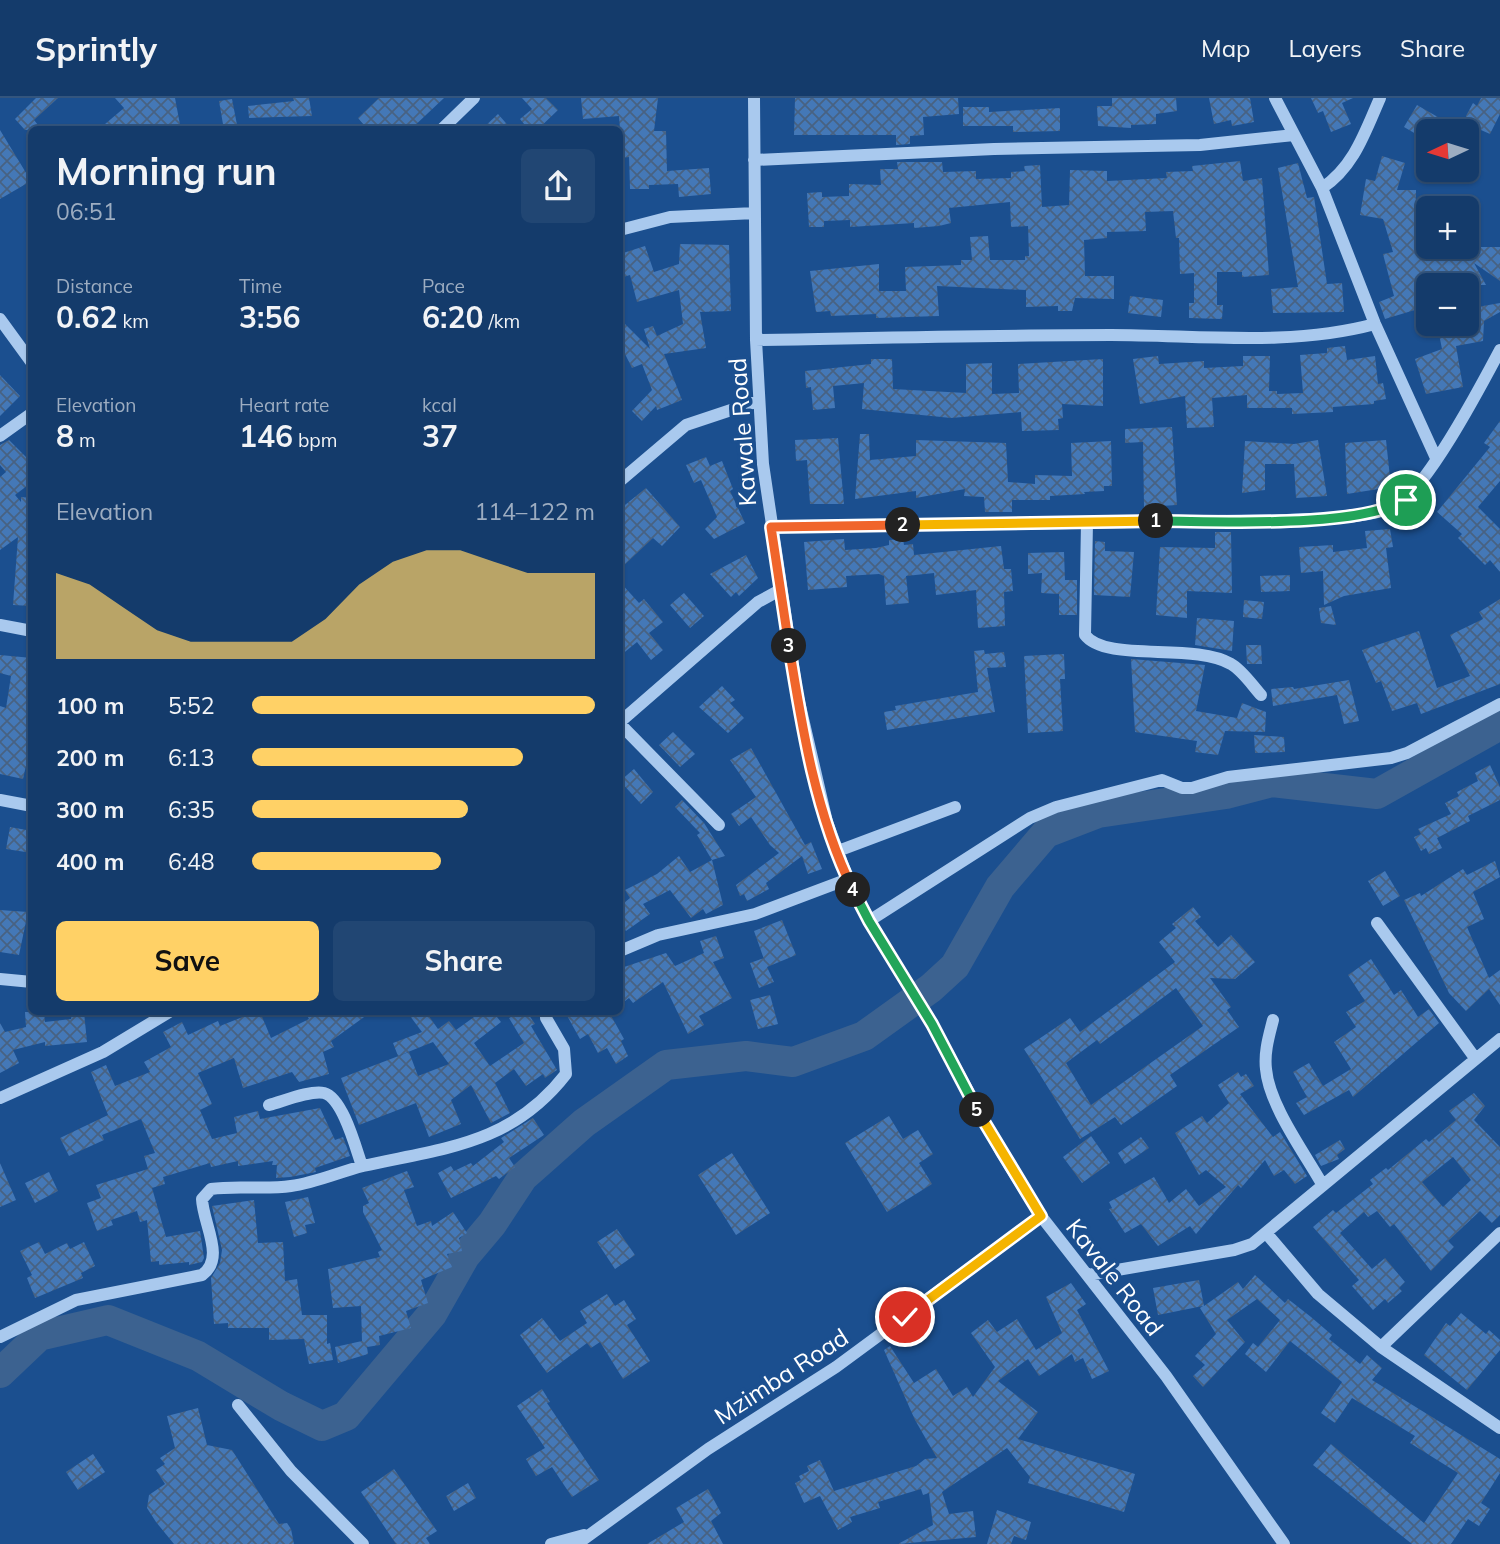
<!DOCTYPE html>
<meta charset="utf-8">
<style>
body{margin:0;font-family:Mulish,sans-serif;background:#214673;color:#f1f3f6;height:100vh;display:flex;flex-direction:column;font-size:26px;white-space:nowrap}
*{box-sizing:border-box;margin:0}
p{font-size:23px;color:#9dadc1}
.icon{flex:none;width:38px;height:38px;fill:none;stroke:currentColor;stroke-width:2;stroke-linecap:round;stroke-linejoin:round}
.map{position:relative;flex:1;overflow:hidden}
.details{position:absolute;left:28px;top:28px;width:595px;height:889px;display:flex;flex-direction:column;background:#143b6b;border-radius:10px;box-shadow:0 2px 5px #0004,0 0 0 2px #33557e}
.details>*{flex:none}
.needle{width:46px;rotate:266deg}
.controls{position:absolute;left:1416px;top:21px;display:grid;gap:14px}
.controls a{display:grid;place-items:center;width:63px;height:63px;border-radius:10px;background:#143b6b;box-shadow:0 2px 5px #0004,0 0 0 2px #33557e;font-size:35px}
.pin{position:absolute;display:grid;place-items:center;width:60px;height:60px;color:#fff;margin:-30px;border:4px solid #fff;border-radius:50%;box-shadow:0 2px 7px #0007}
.km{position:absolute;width:35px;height:35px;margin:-18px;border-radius:50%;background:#222;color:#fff;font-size:19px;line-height:35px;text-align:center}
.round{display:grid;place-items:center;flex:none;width:74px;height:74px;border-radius:10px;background:#214673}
.overview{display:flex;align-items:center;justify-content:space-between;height:119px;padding:0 28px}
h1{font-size:38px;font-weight:700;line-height:52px}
.stats{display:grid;grid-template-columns:repeat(3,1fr);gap:10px;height:119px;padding:7px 28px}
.stats div{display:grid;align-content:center}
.stats b{font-size:30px;font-weight:700}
.stats small{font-size:19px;font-weight:400}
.stats p{font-size:19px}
.chart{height:196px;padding:14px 28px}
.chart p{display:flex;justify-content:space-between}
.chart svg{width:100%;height:126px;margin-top:7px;fill:#ffd166;opacity:.7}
.cta{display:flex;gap:14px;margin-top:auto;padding:14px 28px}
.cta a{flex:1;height:80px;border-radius:10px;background:#ffd166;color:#111;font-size:28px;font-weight:700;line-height:80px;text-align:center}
.cta a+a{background:#214673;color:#f1f3f6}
ul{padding:0 28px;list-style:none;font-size:23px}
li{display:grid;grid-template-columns:112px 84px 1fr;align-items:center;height:52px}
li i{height:18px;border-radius:9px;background:#ffd166}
header{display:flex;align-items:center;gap:42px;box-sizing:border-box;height:98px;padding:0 35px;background:#143b6b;border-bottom:2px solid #33557e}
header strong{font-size:33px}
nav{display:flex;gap:38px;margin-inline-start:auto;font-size:24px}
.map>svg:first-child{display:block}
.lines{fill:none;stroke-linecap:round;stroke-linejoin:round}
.river{stroke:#3c6290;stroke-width:30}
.building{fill:url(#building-cross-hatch);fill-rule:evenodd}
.minor{stroke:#a9c9ee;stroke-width:12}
.split-1-casing{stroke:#fff;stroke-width:14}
.split-2-casing{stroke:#fff;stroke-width:14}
.split-3-casing{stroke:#fff;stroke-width:14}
.split-4-casing{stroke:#fff;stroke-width:14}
.split-5-casing{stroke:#fff;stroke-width:14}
.split-6-casing{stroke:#fff;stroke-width:14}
.split-1{stroke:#22a559;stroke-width:9}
.split-2{stroke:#f5b400;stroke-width:9}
.split-3{stroke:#f0652b;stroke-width:9}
.split-4{stroke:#f0652b;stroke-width:9}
.split-5{stroke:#22a559;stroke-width:9}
.split-6{stroke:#f5b400;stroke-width:9}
.labels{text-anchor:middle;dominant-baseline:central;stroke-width:7;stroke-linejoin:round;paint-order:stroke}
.street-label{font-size:24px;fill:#fff;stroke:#1b4f8f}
</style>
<header>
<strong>Sprintly</strong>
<nav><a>Map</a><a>Layers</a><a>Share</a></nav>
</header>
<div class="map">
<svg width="1500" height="1446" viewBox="0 0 1500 1446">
<defs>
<pattern id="building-cross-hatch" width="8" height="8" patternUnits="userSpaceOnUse" patternTransform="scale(1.75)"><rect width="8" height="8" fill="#4478b7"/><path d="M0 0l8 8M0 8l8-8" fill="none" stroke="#486282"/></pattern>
</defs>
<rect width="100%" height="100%" fill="#1b4f8f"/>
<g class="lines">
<path class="river" d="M0,1275L39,1238L108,1222L198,1258L281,1308L322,1328L346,1318L432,1216L465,1158L492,1126L523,1079L584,1025L666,967L746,958L793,964L864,938L931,890L955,868L1000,789L1046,735L1098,715L1226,696L1272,684L1377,696L1500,627"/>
</g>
<path class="building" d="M36,0H58L34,22L42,32H25L15,21Z
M115,0H175L181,32H98L124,10Z
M293,0H309L312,18L249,20L248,8L294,3Z
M379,0H444L410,32H368L358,20Z
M522,0H546L558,12L537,32H529L520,21L532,11Z
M581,0H658L654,33H666L667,73L709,70L711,96L679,99L678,86L649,87V91H630L629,59L622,60L619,18L583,21Z
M795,0H958L959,16L923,19L924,37L910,38V46L896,47V37H794Z
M1112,0H1176L1177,13L1156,16V26L1131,27V30L1098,28L1097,8H1112Z
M1209,0H1250L1254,24L1232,28L1231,22L1214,26Z
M1311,0H1353L1342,5L1351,26L1331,34L1323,13L1318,15Z
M1481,0H1500V16L1490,36L1481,32L1466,57V18L1473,5L1477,8Z
M232,1L238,32H224L219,3Z
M1417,7L1462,33H1428V43L1404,29Z
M963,9H989V14L1060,10V33L1013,34V28H963Z
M498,16L512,32H481Z
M0,32L31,83L0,101Z
M1382,58L1405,65L1397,92H1416V146L1428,142V149H1500V183L1474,165L1486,187H1428V208L1385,221L1379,204L1394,198L1383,156L1393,154L1383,121L1360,117L1366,81L1375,83Z
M1240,63L1243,83L1262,80L1269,177L1242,179V174H1217V207H1223L1222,221L1189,220V205H1194V175L1180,176L1179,140H1176L1173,113L1145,114L1146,133L1107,134V140L1084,142L1085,178H1114V201L1075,200L1072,213H1058V208L1026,209V192L937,188L939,218L876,220V216L831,218L830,213L816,214L810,173L879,166V193H906L905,169L961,167V162H972L970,139L988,138L990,162H1025V158H1029L1028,128L1011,129L1010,104L949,110L951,125L939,128L914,130V125L850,129V122L824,123V129H809L807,95L822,94V99L849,98V86L881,87L880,71H898L897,64H942L943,74L976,73V81L1011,80V74L1025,73L1024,68L1040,67L1042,109L1069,107L1070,72L1107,73V83L1167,80L1166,74L1193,73L1192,68Z
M1298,65L1307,100L1314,99L1327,186L1342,185L1344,214L1273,215L1271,191L1298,189L1278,70Z
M680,146L729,147L731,213L700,214L706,250L664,256L682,302L657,312L656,308L642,323L632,313L652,292L642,266L632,270L620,246V221L650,251L644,231L653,228L657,238L683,226L679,192L637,204L630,177L620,180V156L645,148L654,174L679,166Z
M1130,198L1163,202L1161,219L1128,215Z
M1500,205V214L1484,223L1483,243L1456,248L1463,289L1426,296L1415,261L1442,251L1437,226H1466V211Z
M1345,248L1347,262L1375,258L1378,286L1383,285L1386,301L1374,303V306L1333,309V314L1292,316V310H1247V297L1212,300L1214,329L1187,330L1185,298L1140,306L1133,261L1158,258L1159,266L1204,263V270L1243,268V258H1270L1269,293H1277V296L1303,295L1300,257L1327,255V250Z
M871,261H892L893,291L966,295V266L992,265V296L1019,295L1018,266L1103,261V308L1062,306L1063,320L1058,321L1059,332L1022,333L1021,314L951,320L862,311L864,285L833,288L835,310L813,312L811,289L806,290L805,273L871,266Z
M0,277L20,298L0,318Z
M1500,323V383L1478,409L1500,431V474L1490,462L1485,467L1458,440L1462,436L1437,414L1490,349L1484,345Z
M1172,329L1177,407L1144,409L1143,344L1125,345V331Z
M860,336H869L870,362L916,358V342L1006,345L1008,384L1035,386V377L1072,378L1071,345L1111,343L1112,388H1104V393L1084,394L1085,396L1050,398V402H1012V414H985L984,399L964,398L965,391L916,400V393L855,401Z
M838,340L844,406H810L807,362L796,363L795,342Z
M9,342L32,365V384L15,397L21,404V399L32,400V508L13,507L18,439L0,452V379L6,374L0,367V347Z
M1318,342L1327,398L1296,400L1294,366H1265V392L1242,395L1245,343L1294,346Z
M1386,342L1391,389L1347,396L1345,345Z
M706,359L710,368L722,363L733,391L730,393L745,425L714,441L705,431L717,419L701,382L694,385L686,367Z
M646,390L680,429L662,448L653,440L620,471V411Z
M1390,431L1393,449L1386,450L1391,490L1344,498L1324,507L1323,473L1301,475L1299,449L1333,447V454L1367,450L1365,433Z
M1215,434H1231L1232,495L1187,493V520L1156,517L1160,449L1215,450Z
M844,441L845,452L876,450L889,447V442L903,441L904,447L913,446L914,457L1001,448L1004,471H1011L1013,493L1004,494L1005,528L978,530L976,492L936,497L934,475L906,478L909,505L886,507L884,478L879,476L846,478L847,489L808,492L804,444Z
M1095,443L1105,444V453L1134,454L1130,499L1094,497Z
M1064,454L1065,482H1077V517H1059V496L1041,495L1042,475L1028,476V455Z
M746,457L758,480L739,498L736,494L731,499L710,476Z
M1290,477V493L1261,494L1260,478Z
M620,484L639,505L644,501L663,524L649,535L663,552L651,562L637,544L620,558Z
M684,495L704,518L690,530L670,507Z
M1500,501V586L1421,616L1417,605L1392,613L1381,583L1376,585L1362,552L1419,533L1437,590L1470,578L1450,537L1483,521L1479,514Z
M1244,502L1264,504L1262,521L1243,519Z
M1331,508L1336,527L1321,525L1319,510Z
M1197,520L1234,523L1232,553L1195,547Z
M1246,547H1261L1262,566H1247Z
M984,552L985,556L1004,554L1006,569L987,570L995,614L887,632L884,614L896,612L895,608L978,594L974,553Z
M1064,556L1065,581H1060L1063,633L1028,635L1024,558Z
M0,557L32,560V641L23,681L0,676V608L6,610L11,578L0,575Z
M1131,561L1205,567L1196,613L1237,620L1242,605L1266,614L1265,634L1225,633L1218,657L1195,654L1197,643L1135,634Z
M1349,582L1359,623L1344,626L1337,597L1273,608L1271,591L1293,589L1294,591Z
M722,588L735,602L730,605L744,620L728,635L699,609Z
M673,634L695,656L680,669L659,647Z
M1254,637L1284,639L1285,654L1255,655Z
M751,650L805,747L811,744L822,771L808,776L802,758L766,785L769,791L747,803L744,796L740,798L736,787L779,755L770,747L751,719L739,728L731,716L756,699L730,662Z
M1490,667L1500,689V702L1468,718L1470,723L1437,740L1442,750L1429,756L1426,750L1421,753L1414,739L1421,736L1418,731L1451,716L1445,705L1459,698L1457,694L1478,683L1475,675Z
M634,671L653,694L641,706L620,683Z
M682,702L704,725L725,758L712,762L697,737L700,735L675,709Z
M10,729L32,733V755L6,751Z
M679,758L690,774L712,762L723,807L706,816L703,811L691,820L670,792L643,806L650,816L626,833L620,824V808L630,800L625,792L657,776Z
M1495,763L1500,779L1473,794L1484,821L1467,829L1489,880L1500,872V907L1489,891L1466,913L1449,895L1404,802L1420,795L1421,798L1463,771L1467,777Z
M1385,773L1400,798L1383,808L1368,783Z
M1193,809L1201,819L1195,823L1218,849L1231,837L1255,864L1235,881L1210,880L1231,909L1227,912L1239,929L1170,977L1177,988L1121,1027L1115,1019L1080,1041L1024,951L1070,920L1080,934L1175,864L1159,844L1176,830L1172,826ZM1176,890L1203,928L1091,1007L1066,965L1097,942L1100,946Z
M0,812L28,814L19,857L0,854Z
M782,822L796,857L767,869L774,884L759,890L750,865L764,860L765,864L754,833Z
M716,838L724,860L713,864L732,900L699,918L704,927L688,936L663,884L633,905L629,900L620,907V873L624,869L666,855L675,868L704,855L700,843Z
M1371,861L1394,897L1401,892L1418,919L1429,911L1439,925L1353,999L1349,992L1304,1017L1296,1005L1307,999L1293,974L1309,965L1323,988L1351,971L1334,944L1356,929L1346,914L1365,903L1348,877Z
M770,897L778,926L758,931L750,902Z
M25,914H44L45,924L71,921L72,914H84L87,944L45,948V944L13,952L19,965L0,975V925L5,934L26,929Z
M255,914H260L271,940L309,921L305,914H371L331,943L334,949L323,954L329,976L299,984L292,974L243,990L234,960L198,975L212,1006L200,1012L212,1041L237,1035L234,1019L258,1013L260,1021L320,1010L335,1042L343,1039L350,1058L315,1070L316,1074L290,1079L276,1080L277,1067H272L273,1063L238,1068V1063L211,1069L210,1065L163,1079L165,1086L152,1090L166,1139L200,1133L204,1160L202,1164L189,1167V1164L159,1167V1163L151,1164L147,1122L140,1124L137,1113L111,1122L113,1127L97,1133L87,1105L101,1100L96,1087L148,1071L144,1058L155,1055L141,1021L102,1037L104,1042L69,1058L60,1040L108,1017L91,974L106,967L115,988L150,974L144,964L171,949L163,934L182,924L188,937L218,923L220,928Z
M407,914H426L438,931L449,923L456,932L481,914H493L501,924L474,945L490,968L524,945L509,920L520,914H527L535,926L531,928L557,972L545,980L543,976L526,988L514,971L495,985L510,1015L491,1025L471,987L451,1002L461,1026L429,1039L416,1005L359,1027L341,980L409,954L418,978L449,966L433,944L398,958L393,945L422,934Z
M565,914H609L624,941L621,943L628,958L616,966L607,950L598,955L588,936L580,941Z
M1238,974L1241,979L1246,976L1254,988L1240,996L1273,1039L1280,1034L1307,1078L1295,1086L1284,1072L1274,1078L1265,1062L1241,1090L1238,1087L1196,1136L1190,1128L1158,1148L1141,1126L1125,1135L1109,1111L1112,1110L1109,1104L1154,1079L1169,1105L1186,1091L1199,1108L1226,1089L1206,1072L1199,1077L1175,1035L1202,1018L1207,1025L1229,1005L1218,987Z
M1474,995L1485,1008L1474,1022L1500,1049V1117L1492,1125L1480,1113L1448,1143L1454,1149L1431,1173L1394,1126L1390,1129L1377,1113L1368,1119L1364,1114L1340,1135L1372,1171L1385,1160L1405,1184L1399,1190L1402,1193L1388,1205L1385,1201L1373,1212L1352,1188L1359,1182L1313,1129L1333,1112L1336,1115L1373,1086L1370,1082L1386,1070L1388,1072L1426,1041L1429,1044L1456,1022L1449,1013ZM1453,1059L1471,1082L1443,1109L1422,1084Z
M889,1018L903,1041L918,1032L933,1056L919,1065L932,1086L887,1114L845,1045Z
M533,1020L544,1037L509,1060L515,1069L499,1081L496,1078L451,1100L438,1075L451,1068L454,1073L471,1065L473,1068L504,1044L501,1040Z
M1091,1038L1110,1065L1082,1085L1063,1059Z
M1141,1039L1149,1050L1125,1066L1118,1055Z
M1340,1042L1345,1051L1337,1057L1339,1061L1321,1068L1315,1057Z
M732,1055L770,1115L736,1137L698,1077Z
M0,1065L16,1102L0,1109Z
M407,1073L414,1089L404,1092L417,1128L431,1123L432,1128L453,1114L467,1135L459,1140L462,1153L447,1156L452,1169L421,1182L428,1205L406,1213L411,1230L379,1238L380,1247L367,1249L368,1256L338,1265L335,1249L362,1243L361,1208L333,1210L328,1171L380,1159L378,1154L382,1152L363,1114V1108L369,1105L362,1090Z
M49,1074L58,1093L35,1105L25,1085Z
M308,1099L315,1125L305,1127L307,1135L294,1139L285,1104Z
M254,1102L258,1145L283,1144L285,1183L297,1181L302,1217H327V1246L330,1245L333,1262L309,1266L304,1241L269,1242V1230H228V1225L214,1226L211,1180L220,1165L222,1152L212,1108Z
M617,1131L635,1157L615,1171L597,1144Z
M39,1144L45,1156L67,1145L70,1151L84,1144L95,1168L81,1175L83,1180L35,1200L27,1180L32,1177L20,1153Z
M1255,1177L1285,1205L1288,1201L1311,1219L1332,1237L1329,1241L1360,1266L1367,1257L1382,1270L1372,1282L1500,1361V1375L1481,1405L1490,1411L1479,1428L1468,1421L1451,1446H1412L1313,1367L1331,1346L1424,1425L1458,1375L1410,1345L1415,1338L1352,1300L1335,1325L1321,1315L1342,1284L1290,1243L1266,1274L1245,1256L1253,1245L1258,1249L1280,1222L1257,1201L1227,1222L1245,1244L1203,1289L1193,1278L1205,1267L1195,1258L1216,1236L1200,1210L1203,1208L1158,1217L1153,1190L1199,1182L1204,1208L1238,1184L1243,1191Z
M1071,1185L1086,1206L1077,1212L1109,1273L1092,1281L1083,1260L1075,1264L1072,1256L1039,1278L1028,1261L998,1283L1038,1314L1018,1341L1135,1376L1124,1414L1028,1385L1030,1379L1007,1350L942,1394L949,1416L973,1413L976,1439L898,1446L933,1427L929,1395L923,1397L921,1391L878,1404L880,1410L850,1419L852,1424L838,1432L820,1398L804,1405L795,1385L801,1382L799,1378L809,1373L807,1368L820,1362L834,1393L916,1368L925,1361L937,1360L915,1322L884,1252L890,1248L914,1285L936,1271L953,1298L967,1289L973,1299L995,1269L971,1235L988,1222L997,1234L1017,1221L1036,1252L1062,1235L1046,1199Z
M607,1196L615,1208L624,1202L636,1221L627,1227L650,1263L623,1281L600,1244L591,1250L587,1245L547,1275L520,1237L542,1220L560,1243L587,1225L580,1213Z
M1461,1215L1486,1236L1489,1232L1500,1242V1252L1467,1292L1424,1257L1446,1225L1450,1228Z
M542,1291L550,1304L547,1305L599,1382L572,1399L552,1369L536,1378L526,1361L545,1350L517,1308Z
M198,1310L207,1347L232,1352L279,1426L287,1425L291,1431L294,1446H174L156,1424L147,1410L149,1397L165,1386L156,1372L165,1366L160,1360L175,1350L167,1318Z
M93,1356L105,1374L78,1392L66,1374Z
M394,1371L437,1433L426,1440L430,1446H396L361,1394Z
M468,1385L476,1400L454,1413L446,1398Z
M708,1391L721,1415L711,1423L723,1446H647L684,1424L676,1410Z
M997,1412L1031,1424L1026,1442L1014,1438L1011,1446H987Z"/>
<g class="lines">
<path class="minor" d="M754,0L756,242L763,366L797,595L827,724L848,781L869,823L932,926L1001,1054L1041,1118L1166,1278L1284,1446
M1275,0L1322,90L1375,226L1436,360
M441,32L474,0
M754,62L994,51L1200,47L1294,37
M1322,90C1354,69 1365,34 1380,0
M620,132L670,119L755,115
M0,221L32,265
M756,242C874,240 993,237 1111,237C1199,237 1289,249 1375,226
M0,338L32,315
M620,383L686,327L758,303
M1087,424L1085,537C1106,565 1194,544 1231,566C1242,572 1252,587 1261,597
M771,429L1287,422C1320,420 1364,422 1395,408C1426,393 1482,286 1500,252
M0,527L32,533
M620,624L758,504L780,492
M620,626L719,727
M0,702L32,708
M838,753L955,709
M869,823L1030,720L1056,709L1162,682L1182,690H1192L1228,679L1391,660L1407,655L1500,606
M1377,825L1475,960
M620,853L658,837L755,816L848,781
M0,881L32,884
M1273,922C1269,938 1264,954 1266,971C1269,1007 1304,1054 1322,1086
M0,1000L103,954L169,914
M269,1007C284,1003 310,992 324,995C343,1000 356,1051 362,1068
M1267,1136L1318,1196L1381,1249L1500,1330
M1088,1177L1234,1152L1252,1146L1500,941
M0,1239L76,1202L202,1177C226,1160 203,1126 202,1101L211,1091C237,1087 264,1092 291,1088C315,1085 339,1074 363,1068C443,1050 511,1047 566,976L564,951L546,920V914
M1381,1249L1500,1135
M238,1307L291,1373L363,1446
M551,1446L584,1437
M577,1446L708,1351L836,1269L1041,1118"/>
</g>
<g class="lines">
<defs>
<path id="split-1" d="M1156,423C1218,423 1354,431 1406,402"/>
<path id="split-2" d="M903,427L1156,423"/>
<path id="split-3" d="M789,548L771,429L903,427"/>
<path id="split-4" d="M789,548C802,630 816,717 853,792"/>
<path id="split-5" d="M853,792L869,823L932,926L977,1012"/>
<path id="split-6" d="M905,1219L1041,1118L977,1012"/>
</defs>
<use href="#split-1" class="split-1-casing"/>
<use href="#split-2" class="split-2-casing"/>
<use href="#split-3" class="split-3-casing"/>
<use href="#split-4" class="split-4-casing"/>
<use href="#split-5" class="split-5-casing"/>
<use href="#split-6" class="split-6-casing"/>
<use href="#split-1" class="split-1"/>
<use href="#split-2" class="split-2"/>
<use href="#split-3" class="split-3"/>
<use href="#split-4" class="split-4"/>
<use href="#split-5" class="split-5"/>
<use href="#split-6" class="split-6"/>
</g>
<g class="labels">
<g class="street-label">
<text transform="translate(742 334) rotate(-94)">Kawale Road</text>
<text transform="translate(1115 1179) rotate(52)">Kavale Road</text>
<text transform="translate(781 1278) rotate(-33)">Mzimba Road</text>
</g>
</g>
</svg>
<div class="controls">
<a><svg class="needle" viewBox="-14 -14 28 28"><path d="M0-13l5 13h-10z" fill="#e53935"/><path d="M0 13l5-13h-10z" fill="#9dadc1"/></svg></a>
<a>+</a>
<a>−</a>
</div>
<div class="pin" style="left:1406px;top:402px;background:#1e9e55"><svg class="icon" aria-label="arrive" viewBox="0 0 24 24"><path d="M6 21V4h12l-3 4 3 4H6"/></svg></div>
<div class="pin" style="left:905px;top:1219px;background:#d93025"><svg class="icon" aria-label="check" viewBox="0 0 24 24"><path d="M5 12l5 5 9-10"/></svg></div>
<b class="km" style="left:1156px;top:423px">1</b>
<b class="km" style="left:903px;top:427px">2</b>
<b class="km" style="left:789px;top:548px">3</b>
<b class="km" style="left:853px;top:792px">4</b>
<b class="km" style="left:977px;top:1012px">5</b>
<section class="details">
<div class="overview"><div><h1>Morning run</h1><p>06:51</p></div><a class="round"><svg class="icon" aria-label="share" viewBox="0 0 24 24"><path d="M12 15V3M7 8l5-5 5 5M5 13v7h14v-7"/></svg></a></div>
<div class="stats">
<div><p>Distance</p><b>0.62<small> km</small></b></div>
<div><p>Time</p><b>3:56</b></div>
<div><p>Pace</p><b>6:20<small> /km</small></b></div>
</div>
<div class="stats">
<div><p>Elevation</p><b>8<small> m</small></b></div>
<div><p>Heart rate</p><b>146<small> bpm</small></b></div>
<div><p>kcal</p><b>37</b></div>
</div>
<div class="chart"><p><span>Elevation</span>114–122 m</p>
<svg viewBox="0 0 160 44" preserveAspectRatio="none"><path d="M0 44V14L10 18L20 26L30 34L40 38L50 38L60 38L70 38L80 30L90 18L100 10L110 6L120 6L130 10L140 14L150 14L160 14V44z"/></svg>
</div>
<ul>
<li><b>100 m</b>5:52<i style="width:100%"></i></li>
<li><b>200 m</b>6:13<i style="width:79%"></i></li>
<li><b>300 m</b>6:35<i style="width:63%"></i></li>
<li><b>400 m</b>6:48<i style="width:55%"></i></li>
</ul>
<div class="cta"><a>Save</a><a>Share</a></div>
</section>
</div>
